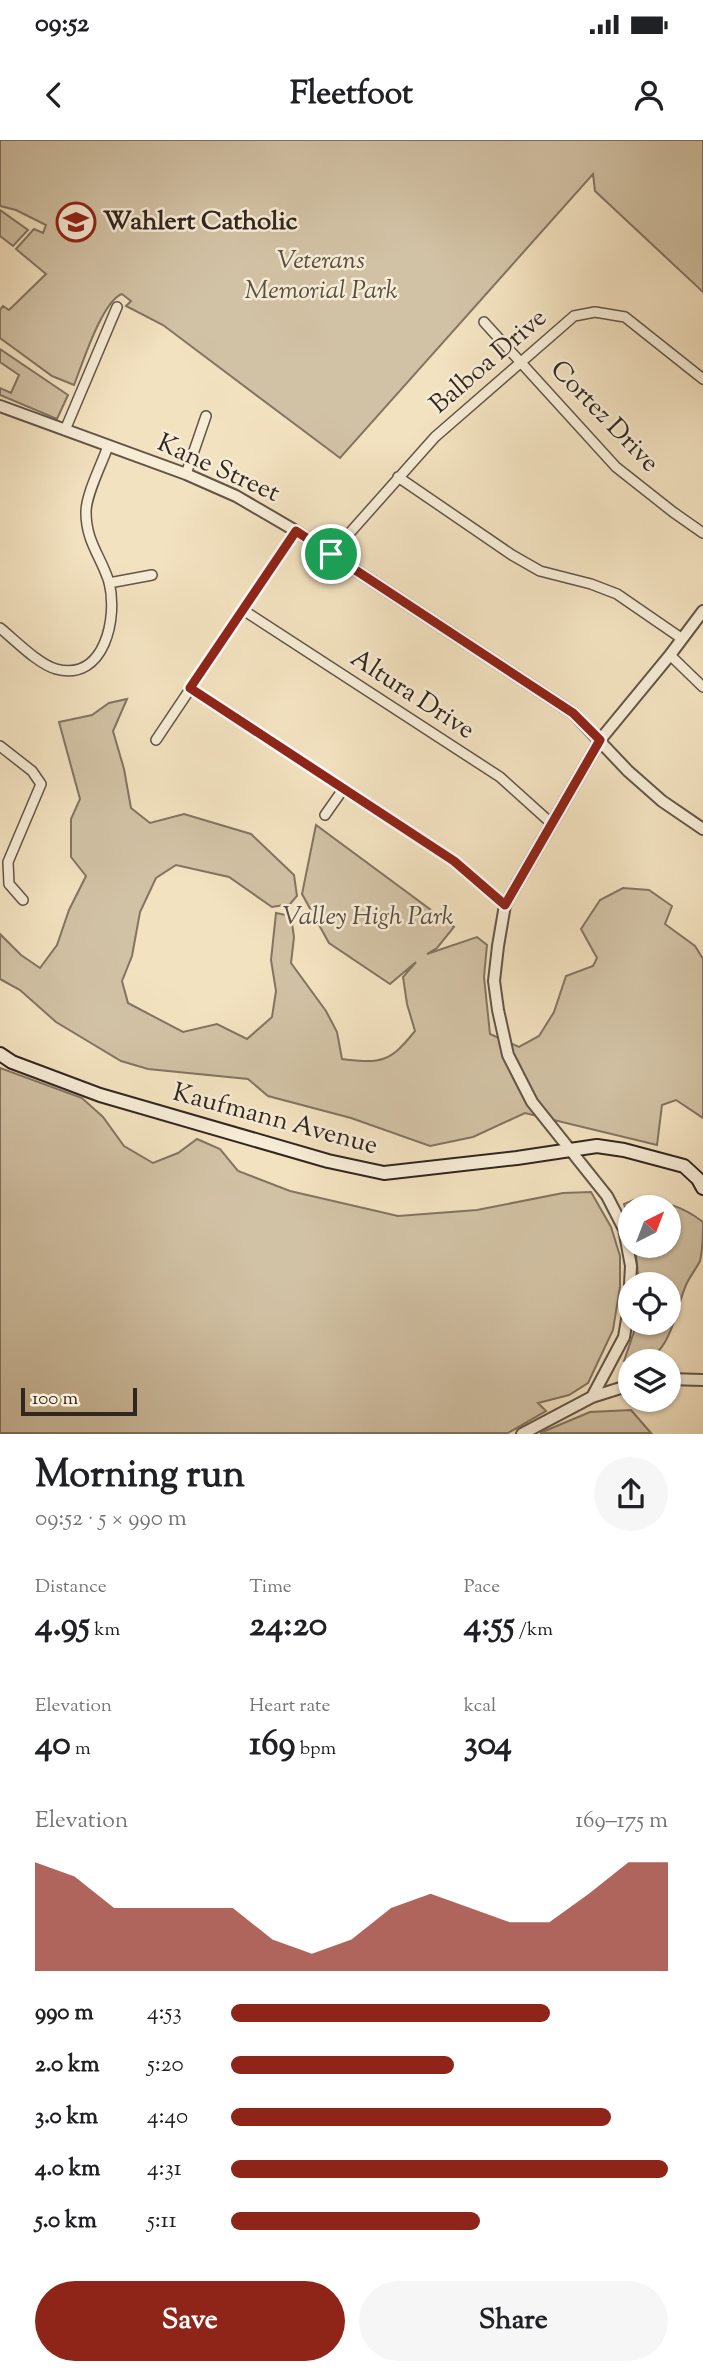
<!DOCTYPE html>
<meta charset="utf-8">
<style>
body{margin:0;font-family:"Sorts Mill Goudy",serif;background:#f6f6f6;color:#202124;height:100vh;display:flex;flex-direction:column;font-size:26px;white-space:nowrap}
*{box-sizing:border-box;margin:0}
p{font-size:23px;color:#757577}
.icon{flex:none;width:38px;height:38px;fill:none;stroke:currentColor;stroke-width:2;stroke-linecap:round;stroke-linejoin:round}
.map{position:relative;height:1294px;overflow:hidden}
.side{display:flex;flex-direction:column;background:#fff;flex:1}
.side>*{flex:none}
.needle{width:46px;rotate:42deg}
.buttons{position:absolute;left:618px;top:1055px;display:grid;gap:14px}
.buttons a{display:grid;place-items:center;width:63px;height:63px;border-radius:50%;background:#fff;box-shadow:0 2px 5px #0004;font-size:35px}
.scale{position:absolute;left:21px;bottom:18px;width:116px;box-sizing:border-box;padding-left:7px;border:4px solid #322620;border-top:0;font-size:19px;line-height:24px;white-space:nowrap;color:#322620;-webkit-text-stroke:5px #f7ecd6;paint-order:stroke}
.pin{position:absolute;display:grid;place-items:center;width:60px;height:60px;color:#fff;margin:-30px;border:4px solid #fff;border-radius:50%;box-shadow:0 2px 7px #0007}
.round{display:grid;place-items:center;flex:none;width:74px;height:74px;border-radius:37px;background:#f6f6f6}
.headline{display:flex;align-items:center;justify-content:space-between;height:119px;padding:0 35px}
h1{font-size:38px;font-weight:800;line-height:52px}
.stats{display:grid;grid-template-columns:repeat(3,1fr);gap:10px;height:119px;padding:7px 35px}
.stats div{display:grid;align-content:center}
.stats b{font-size:35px;font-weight:800}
.stats small{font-size:19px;font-weight:400}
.stats p{font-size:19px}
.chart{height:196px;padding:14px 35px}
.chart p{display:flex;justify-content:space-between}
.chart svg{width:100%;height:126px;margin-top:7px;fill:#8f2418;opacity:.7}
.action{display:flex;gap:14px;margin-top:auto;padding:14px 35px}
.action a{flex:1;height:80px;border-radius:42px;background:#8f2418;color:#fff;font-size:28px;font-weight:800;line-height:80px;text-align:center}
.action a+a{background:#f6f6f6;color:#202124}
ul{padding:0 35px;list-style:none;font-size:23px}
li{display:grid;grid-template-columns:112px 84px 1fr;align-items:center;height:52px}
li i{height:18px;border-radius:9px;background:#8f2418}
.status{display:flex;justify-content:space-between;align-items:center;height:49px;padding:0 35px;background:#fff;direction:ltr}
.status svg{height:19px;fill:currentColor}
header{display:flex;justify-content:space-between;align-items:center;height:91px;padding:0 35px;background:#fff;font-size:32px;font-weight:800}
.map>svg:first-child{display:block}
.green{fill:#d2c2a5;stroke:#827462;stroke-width:2}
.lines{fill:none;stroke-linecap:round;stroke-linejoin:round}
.minor-casing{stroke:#625548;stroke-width:12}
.tertiary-casing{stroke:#625548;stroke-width:14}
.secondary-casing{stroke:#322620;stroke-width:16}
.minor{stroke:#f7ecd6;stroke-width:9}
.tertiary{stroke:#f7ecd6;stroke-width:10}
.secondary{stroke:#f7ecd6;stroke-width:12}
.route-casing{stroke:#fff;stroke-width:14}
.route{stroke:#8f2418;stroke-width:9}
.labels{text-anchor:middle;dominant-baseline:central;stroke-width:5;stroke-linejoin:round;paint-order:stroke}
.poi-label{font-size:26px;font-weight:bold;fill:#322620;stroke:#f7ecd6;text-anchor:start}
.park-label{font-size:26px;font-style:italic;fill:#5a4d41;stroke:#f7ecd6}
.street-label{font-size:26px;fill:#322620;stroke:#f7ecd6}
</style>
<div class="status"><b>09:52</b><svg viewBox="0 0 49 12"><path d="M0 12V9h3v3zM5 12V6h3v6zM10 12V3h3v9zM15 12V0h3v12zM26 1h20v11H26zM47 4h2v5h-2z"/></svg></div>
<header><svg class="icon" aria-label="back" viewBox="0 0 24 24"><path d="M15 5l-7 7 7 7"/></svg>Fleetfoot<svg class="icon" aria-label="person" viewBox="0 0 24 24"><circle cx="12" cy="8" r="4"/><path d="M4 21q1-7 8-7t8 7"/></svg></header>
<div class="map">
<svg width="703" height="1294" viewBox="0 0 703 1294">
<rect width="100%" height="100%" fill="#f3e2c0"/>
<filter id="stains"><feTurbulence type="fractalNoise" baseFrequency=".00286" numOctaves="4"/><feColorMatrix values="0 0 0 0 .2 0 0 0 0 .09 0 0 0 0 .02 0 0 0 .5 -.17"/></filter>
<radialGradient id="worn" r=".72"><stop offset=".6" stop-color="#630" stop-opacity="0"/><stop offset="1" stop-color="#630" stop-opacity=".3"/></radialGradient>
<path class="green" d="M0,0H703V152L595,51L593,34L340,318L163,185L126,166L131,161L122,154C102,161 82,225 74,245L52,236L0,198V170L3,166L9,170L46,134L16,109L34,89L43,93L46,85L16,70L0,66Z
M0,70L28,90L13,106L0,96Z
M0,209L68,255L57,279L0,255V248L11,253L19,235L0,222Z
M127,559L113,591L124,629L131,668L150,683L184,674L251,694L294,735L297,756L290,764L272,767L229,737L176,725L156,738L140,772L132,816L122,841L128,863L183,892L217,884L247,899L272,877L276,851L271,820L276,773L291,776L294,797L291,823L326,871L337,892L342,919C382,924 390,922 415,891L407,864L403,837L416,822L390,844L329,803L302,754L316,685L454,787L437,808L427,814L477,797L487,805L484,837L490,894L519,907L539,896L554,872L566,836L593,826L597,818L581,789L600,760L623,748L649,750L672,766L665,784L695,806L703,819V978L676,960L662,965L657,1005L525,973L473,997L430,1006L351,978L268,956L248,939L148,929L121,921L56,882L20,850L0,839V794L21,815L40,828L57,805L69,770L86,736L71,717V679L80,659L59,582L92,575L109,563Z
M0,928L82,958L103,977L124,1006L153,1023L178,1013L197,999L220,1009L238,1031L290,1051L398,1076L477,1070L563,1053L591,1052L611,1087L620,1116V1147L613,1190L588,1243L569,1255L538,1263L546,1271L508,1293H0Z
M634,1060C661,1060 681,1065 703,1082C703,1094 703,1109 700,1121C696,1129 690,1136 686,1145C673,1175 670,1230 624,1221L637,1183H668V1144H639L635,1106H668V1068H630V1083L624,1064Z
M631,1270L651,1293H540L590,1272Z"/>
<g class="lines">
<defs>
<path id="minor" d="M484,182L616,327L673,372L703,393
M65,290L117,167
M186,334L206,276
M398,337L512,415L540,431L591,444L617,454L681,498
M331,414L435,297L574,176L595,172L625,177L703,239
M109,443L152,435
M243,470L500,637L551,683
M0,488C15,500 38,524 56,529C105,542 118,477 109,442C101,416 86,402 86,372C86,354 102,324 108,306
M670,515L703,547
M190,548L454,721L505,765
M156,600L296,391
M0,606L32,631L41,644L8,722L9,744L23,760
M325,675L344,648"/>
<path id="tertiary" d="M0,266L186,334L236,356L296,391L573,573L628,631L662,661L703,689
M630,1144L631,1126L624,1089L607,1056L532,962L508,915L498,870L494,841L498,806L505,765L600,600L670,515L703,471
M668,1239L703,1240
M592,1257L624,1197L630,1162
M522,1294L592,1257L630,1245"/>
<path id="secondary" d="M0,914L12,922L100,955L328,1021L384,1033L517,1018L597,1006L624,1010L684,1026L698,1039L703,1048"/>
</defs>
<use href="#minor" class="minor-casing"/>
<use href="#tertiary" class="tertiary-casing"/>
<use href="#secondary" class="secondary-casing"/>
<use href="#minor" class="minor"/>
<use href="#tertiary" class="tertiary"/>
<use href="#secondary" class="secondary"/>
</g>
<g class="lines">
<defs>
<path id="route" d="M296,391L573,573L600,600L505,765L454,721L190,548Z"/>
</defs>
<use href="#route" class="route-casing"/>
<use href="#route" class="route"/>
</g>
<defs>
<symbol id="school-ring" viewBox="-11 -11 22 22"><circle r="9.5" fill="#f7ecd6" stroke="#8f2418" stroke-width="1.5"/><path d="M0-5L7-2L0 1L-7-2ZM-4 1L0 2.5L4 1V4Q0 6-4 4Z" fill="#8f2418"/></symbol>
</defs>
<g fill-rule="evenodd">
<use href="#school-ring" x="54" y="60" width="44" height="44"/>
</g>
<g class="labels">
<g class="poi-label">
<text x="103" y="82">Wahlert Catholic</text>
</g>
<g class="park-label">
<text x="321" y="121">Veterans<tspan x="321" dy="30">Memorial Park</tspan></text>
<text x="368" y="777">Valley High Park</text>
</g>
<g class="street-label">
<text transform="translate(489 222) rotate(-41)">Balboa Drive</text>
<text transform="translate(604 277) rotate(46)">Cortez Drive</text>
<text transform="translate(218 329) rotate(24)">Kane Street</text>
<text transform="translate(412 555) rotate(33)">Altura Drive</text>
<text transform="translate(275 980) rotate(15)">Kaufmann Avenue</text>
</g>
</g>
<rect width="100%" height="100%" filter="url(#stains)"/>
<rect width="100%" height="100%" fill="url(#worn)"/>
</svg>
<div class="buttons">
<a><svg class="needle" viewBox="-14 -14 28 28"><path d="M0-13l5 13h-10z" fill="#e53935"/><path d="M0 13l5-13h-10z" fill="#757577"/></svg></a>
<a><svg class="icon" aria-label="locate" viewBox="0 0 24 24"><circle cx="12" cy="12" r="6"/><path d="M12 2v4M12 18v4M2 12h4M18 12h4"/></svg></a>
<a><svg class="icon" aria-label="layers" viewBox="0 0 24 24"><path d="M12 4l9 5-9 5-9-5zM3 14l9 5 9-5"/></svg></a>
</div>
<div class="scale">100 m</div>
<div class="pin" style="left:331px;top:414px;background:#1e9e55"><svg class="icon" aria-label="arrive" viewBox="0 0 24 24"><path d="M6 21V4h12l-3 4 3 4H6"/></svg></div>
</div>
<section class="side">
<div class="headline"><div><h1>Morning run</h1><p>09:52 · 5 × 990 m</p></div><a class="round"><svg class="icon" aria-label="share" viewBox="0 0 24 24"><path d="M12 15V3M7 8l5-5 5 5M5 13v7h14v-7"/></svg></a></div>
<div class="stats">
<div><p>Distance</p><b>4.95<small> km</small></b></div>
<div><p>Time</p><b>24:20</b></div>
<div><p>Pace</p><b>4:55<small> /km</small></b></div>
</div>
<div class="stats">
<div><p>Elevation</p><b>40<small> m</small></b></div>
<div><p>Heart rate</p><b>169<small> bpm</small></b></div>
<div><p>kcal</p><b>304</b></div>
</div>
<div class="chart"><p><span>Elevation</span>169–175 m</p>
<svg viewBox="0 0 160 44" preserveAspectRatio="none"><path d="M0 44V6L10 11L20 22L30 22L40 22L50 22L60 33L70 38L80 33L90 22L100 17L110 22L120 27L130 27L140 17L150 6L160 6V44z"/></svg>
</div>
<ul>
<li><b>990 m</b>4:53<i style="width:73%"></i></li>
<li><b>2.0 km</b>5:20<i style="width:51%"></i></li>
<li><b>3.0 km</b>4:40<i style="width:87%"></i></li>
<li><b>4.0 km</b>4:31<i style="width:100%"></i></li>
<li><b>5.0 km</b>5:11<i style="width:57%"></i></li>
</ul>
<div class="action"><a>Save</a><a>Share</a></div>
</section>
